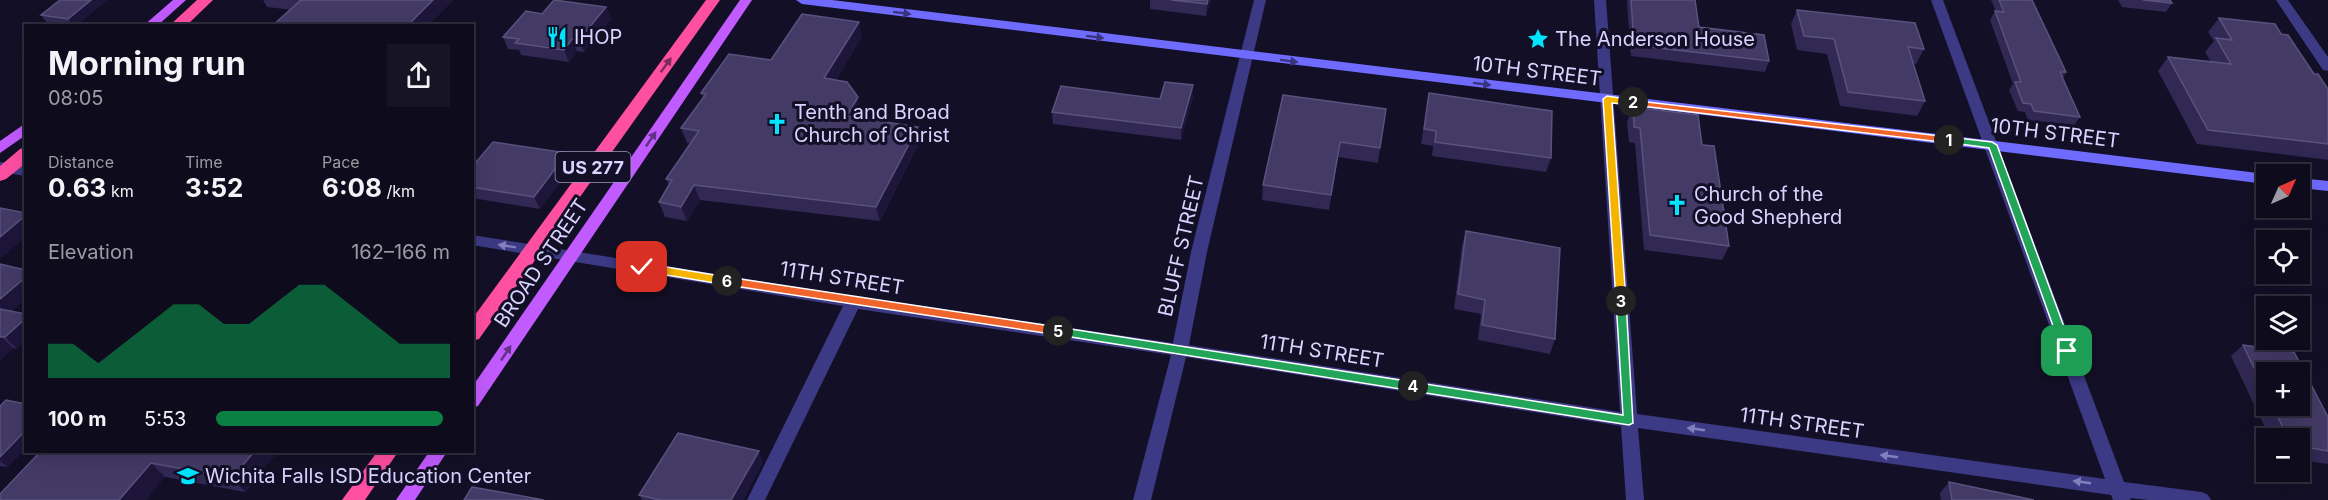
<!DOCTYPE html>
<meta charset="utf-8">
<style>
body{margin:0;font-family:Inter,sans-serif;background:#171425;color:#f1f3f6;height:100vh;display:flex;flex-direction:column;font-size:22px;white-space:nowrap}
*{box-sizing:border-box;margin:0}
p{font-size:20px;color:#9b9ba3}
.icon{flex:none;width:33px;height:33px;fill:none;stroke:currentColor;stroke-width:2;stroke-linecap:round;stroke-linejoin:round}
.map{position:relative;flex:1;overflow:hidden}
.details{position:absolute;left:24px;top:24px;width:450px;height:429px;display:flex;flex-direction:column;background:#0e0b1c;border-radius:0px;box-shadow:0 6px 24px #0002,0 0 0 2px #2e2b3b}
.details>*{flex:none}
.needle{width:39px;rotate:45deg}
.controls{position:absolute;left:2256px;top:164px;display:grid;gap:12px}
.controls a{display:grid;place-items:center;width:54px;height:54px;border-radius:0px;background:#0e0b1c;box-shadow:0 6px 24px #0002,0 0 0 2px #2e2b3b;font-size:30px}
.pin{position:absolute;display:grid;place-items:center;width:51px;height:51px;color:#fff;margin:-26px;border-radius:12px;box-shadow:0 3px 9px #0006}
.km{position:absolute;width:30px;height:30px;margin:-15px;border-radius:50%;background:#222;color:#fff;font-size:16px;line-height:30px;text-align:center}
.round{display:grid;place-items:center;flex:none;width:63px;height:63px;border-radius:0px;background:#171425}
.head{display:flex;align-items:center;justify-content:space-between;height:102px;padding:0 24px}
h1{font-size:33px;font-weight:700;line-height:45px}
.metrics{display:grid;grid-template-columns:repeat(3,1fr);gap:9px;height:102px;padding:6px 24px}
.metrics div{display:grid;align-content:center}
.metrics b{font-size:26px;font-weight:700}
.metrics small{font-size:16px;font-weight:400}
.metrics p{font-size:16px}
.chart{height:168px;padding:12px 24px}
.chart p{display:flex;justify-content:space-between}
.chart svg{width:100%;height:108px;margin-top:6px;fill:#0b8043;opacity:.7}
ul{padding:0 24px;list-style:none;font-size:20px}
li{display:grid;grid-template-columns:96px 72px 1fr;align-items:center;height:45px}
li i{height:15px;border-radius:8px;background:#0b8043}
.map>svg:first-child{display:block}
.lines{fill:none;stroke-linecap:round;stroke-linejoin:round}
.street{fill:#3d3a85;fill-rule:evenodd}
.secondary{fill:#6f6bff;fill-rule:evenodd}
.primary{fill:#c25bff;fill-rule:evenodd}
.highway{fill:#ff4fa3;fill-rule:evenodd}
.wall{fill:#312854;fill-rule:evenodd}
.shaded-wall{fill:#1d163a}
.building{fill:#433a66;stroke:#5a527e;stroke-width:1.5}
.oneway{fill:#38347d}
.oneway2{fill:#7d2c5e}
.oneway3{fill:#623188}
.oneway4{fill:#837fbc}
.split-1{fill:#22a559;stroke:#fff;stroke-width:1.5}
.split-2{fill:#f0652b;stroke:#fff;stroke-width:1.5}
.split-3{fill:#f5b400;stroke:#fff;stroke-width:1.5}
.split-4{fill:#22a559;stroke:#fff;stroke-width:1.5}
.split-5{fill:#22a559;stroke:#fff;stroke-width:1.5}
.split-6{fill:#f0652b;stroke:#fff;stroke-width:1.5}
.split-7{fill:#f5b400;stroke:#fff;stroke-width:1.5}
.labels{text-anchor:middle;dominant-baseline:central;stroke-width:6;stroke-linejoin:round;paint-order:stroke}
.shield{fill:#130f26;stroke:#9e99be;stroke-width:1.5}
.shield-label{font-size:18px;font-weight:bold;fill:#d9d4ff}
.poi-label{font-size:20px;fill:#d9d4ff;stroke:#130f26;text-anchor:start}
.street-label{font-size:20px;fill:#d9d4ff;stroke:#130f26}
</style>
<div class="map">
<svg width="2328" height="500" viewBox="0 0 2328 500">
<rect width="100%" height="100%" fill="#130f26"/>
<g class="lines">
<path class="street" d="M1254,0H1266L1207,252L1189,345L1620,412L1594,0H1606L1637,414L2105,479L1931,0H1943L2124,482L2202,492L2208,495L2211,500H2148L2130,498L2131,500H2113L2111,495L1638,428L1644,500H1626L1621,426L1186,357L1151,500H1133L1171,355L858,309L765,500H747L843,306L472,245V235L853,296L1173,343L1191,252Z
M2276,0H2288L2328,57V71L2323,70Z
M0,162L26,166V176L0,172Z"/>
<path class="secondary" d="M796,0H832L2266,174V184L802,4Z
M2300,178L2328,181V191L2300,188Z"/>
<path class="primary" d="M173,0H186L157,26H143Z
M740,0H752L478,406L472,408V387Z
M26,123V135L0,153V141Z
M429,452H447L415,500H396Z"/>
<path class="highway" d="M197,0H213L186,26H169Z
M706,0H720L479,339L472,341V319Z
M26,147V163L6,179L0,181V166L20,149Z
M377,452H398L365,500H342Z"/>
</g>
<path class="wall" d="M60,0L76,26H64L47,23L41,15Z
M263,0H453L427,26L267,7Z
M1150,0H1211L1206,16L1150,9Z
M1628,0H1695L1699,27L1769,61L1765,72L1631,56L1627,2Z
M1991,0H2032L2066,72L2063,78L2080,117L2074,125L2028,120L2025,112L2018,111L2009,90L2013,84L1990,20L1995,11H1996Z
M2118,0H2170L2172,3L2166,12L2122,7Z
M606,7L611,19L584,52L577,51L569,62L521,55L519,50L508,49L503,37L542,14Z
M1797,10L1924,49L1916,64L1913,63L1925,101L1917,116L1840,106L1827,54L1797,50L1791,24Z
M2219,18L2281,34L2314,74L2328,89V160L2197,144L2158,71L2168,57L2211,62L2205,52L2214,41L2208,32Z
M862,36L836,80L861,111L857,118L918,127L920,141L880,221L700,200L687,221L665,217L659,202L669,186L666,179L690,143H687L681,128L703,98L701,93L771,60Z
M1193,85V97L1181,140L1053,124L1052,112L1160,99Z
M1429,93L1551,158L1546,172L1432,156L1433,146L1421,144Z
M1283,95L1380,148L1378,163L1338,157L1329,210L1262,200L1263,185Z
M1633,107L1702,145L1729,246L1722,260L1644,250L1635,143L1629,142L1627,122Z
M567,153L573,165L540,209L472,198V167Z
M1466,231L1555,339L1550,354L1478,340L1481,314L1454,309L1462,245Z
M0,264L12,311L17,349L13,348L0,360Z
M2243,345L2328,417V464L2300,460V438H2270L2231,356ZM2266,372L2300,405H2266Z
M26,404V448L7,467L0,466V406Z
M40,452H277L245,492L165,477Z
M763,462L743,500H642L639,495Z
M1949,482L2034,500H1941L1940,493Z"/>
<path class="shaded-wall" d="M91,0H108L76,26H73L68,19Z
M433,0H453L427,26H407Z
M1208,0H1211L1206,16L1207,4Z
M606,7L611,19L584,52L579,40Z
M859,22L862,36L828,93L824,78Z
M572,39L577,51L569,62L564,50Z
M1193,85V97L1181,140V128Z
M858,97L861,111L850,131L847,116Z
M918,127L920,141L880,221L876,207Z
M567,153L573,165L540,209L534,197Z
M694,185L700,200L687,221L681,207Z
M26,215V237L0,259V237Z
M26,277V299L3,319L0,316V299Z
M26,318V341L17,349L5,337Z
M1,336L13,348L0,360V337Z
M26,430V448L7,467L0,461V457Z
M759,451L763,462L743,500H731Z
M254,452H277L245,492L232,478Z
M151,463L165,477L146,500H119Z"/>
<path class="building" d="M60,0H91L68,19L41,15Z
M299,0H433L407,26H272L301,0Z
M554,0L606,7L579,40L572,39L564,50L515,43L519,39L503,37L526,11L542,14Z
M1171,0H1208L1207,4Z
M1631,0H1695L1699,27L1764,35L1769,61L1634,45Z
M1999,0H2032L2066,72H2060L2080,117L2034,111L2031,104L2023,103L2015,82H2021L1995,11L2004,12Z
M2143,0H2170L2172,3Z
M1797,10L1915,23L1924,49L1908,47L1925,101L1848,92L1834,39L1804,36Z
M802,14L859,22L824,78L847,82L858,97L847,116L918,127L876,207L694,185L681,207L659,202L672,180L666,179L699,131L681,128L706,94L701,93L729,54L771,60Z
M2219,18L2275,24L2281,34L2288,35L2314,74H2318L2328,89V144L2208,130L2168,57L2231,64L2216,38L2232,40Z
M1165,82L1193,85L1181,128L1052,112L1061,86L1160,99Z
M1429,93L1552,111L1551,158L1435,142L1436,131L1424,129Z
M1283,95L1386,109L1380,148L1340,142L1331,195L1263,185Z
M1633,107L1698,115L1702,145L1714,146L1729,246L1650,235L1640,128L1634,127Z
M493,142L567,153L534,197L472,187V167Z
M0,208L26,213V215L0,237Z
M1466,231L1560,248L1555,339L1482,325L1485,300L1458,294Z
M0,264L26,270V277L0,299Z
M0,309L26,314V318L5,337H0Z
M2243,345L2294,352L2328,417V451L2300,446V438H2288L2272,405H2300V372H2266V393Z
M6,400L26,404V430L0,457V406Z
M678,433L759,451L731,500H660L639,495Z
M40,452H254L232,478L151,463L119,500H0V494Z
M1949,482L2034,500H1952Z
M472,487L544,500H464Z"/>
<defs><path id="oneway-solid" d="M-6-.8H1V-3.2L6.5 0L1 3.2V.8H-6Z" transform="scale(1.5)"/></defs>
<g class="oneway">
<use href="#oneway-solid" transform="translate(902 13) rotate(7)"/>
<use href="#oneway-solid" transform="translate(1095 37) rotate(7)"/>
<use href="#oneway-solid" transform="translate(1289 61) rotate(7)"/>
<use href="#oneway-solid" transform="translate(1482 84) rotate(7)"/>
</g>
<use class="oneway2" href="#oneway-solid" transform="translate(666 65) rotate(-54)"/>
<g class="oneway3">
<use href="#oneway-solid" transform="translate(651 139) rotate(-56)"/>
<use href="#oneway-solid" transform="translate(506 353) rotate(-56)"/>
</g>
<g class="oneway4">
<use href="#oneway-solid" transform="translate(507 246) rotate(-171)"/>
<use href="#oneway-solid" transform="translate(1696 429) rotate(-172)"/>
<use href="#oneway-solid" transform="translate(1889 456) rotate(-172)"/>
<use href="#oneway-solid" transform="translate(2082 482) rotate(-172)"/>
</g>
<path class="split-1" d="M1949,137L1992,142L1997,145L2073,351L2071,353L2067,355L2062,351L1989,148L1945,142V138Z"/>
<path class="split-2" d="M1630,100L1949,137L1953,140L1949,143L1633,105L1629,102Z"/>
<path class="split-3" d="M1607,96L1633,100L1638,102L1633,105L1612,103L1626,301L1621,305L1616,301L1603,99Z"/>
<path class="split-4" d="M1621,297L1626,301L1633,423L1629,425L1413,391L1408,386L1413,382L1623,415L1616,301Z"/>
<path class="split-5" d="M1058,327L1413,382L1418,386L1413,391L1058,335L1053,331Z"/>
<path class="split-6" d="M727,277L1058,327L1063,331L1058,335L727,285L722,281Z"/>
<path class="split-7" d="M642,263L727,277L732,281L727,285L642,271L637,267Z"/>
<defs>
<symbol id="restaurant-bare" viewBox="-9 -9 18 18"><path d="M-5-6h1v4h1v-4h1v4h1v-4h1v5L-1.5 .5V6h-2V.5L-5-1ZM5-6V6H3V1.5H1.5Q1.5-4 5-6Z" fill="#00e5ff" stroke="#130f26" stroke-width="2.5" paint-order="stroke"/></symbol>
<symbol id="sight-bare" viewBox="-9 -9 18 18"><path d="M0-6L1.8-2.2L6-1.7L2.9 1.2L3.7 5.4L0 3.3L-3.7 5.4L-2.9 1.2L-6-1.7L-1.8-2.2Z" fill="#00e5ff" stroke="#130f26" stroke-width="2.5" paint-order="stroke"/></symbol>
<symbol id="church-bare" viewBox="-9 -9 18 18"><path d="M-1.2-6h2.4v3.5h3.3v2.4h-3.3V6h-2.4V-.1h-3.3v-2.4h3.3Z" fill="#00e5ff" stroke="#130f26" stroke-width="2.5" paint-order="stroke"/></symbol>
<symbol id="school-bare" viewBox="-9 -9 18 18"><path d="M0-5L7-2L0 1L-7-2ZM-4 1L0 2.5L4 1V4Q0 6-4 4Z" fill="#00e5ff" stroke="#130f26" stroke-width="2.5" paint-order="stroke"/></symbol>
</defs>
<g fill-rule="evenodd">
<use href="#restaurant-bare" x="542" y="22" width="30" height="30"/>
<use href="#sight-bare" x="1523" y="24" width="30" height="30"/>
<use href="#church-bare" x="762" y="109" width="30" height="30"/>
<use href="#church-bare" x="1662" y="190" width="30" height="30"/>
<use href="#school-bare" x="173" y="461" width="30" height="30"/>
</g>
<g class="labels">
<rect class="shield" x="555.5" y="152" width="75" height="30" rx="4.5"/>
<g class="shield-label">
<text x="593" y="167">US 277</text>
</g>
<g class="poi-label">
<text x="574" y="37">IHOP</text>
<text x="1555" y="39">The Anderson House</text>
<text x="794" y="112">Tenth and Broad<tspan x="794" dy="23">Church of Christ</tspan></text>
<text x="1694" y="194">Church of the<tspan x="1694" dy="23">Good Shepherd</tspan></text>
<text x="205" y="476">Wichita Falls ISD Education Center</text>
</g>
<g class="street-label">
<text transform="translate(1537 71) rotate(7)">10TH STREET</text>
<text transform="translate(2055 133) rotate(7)">10TH STREET</text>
<text transform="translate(1181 246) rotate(-77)">BLUFF STREET</text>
<text transform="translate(541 263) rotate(-56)">BROAD STREET</text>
<text transform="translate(842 278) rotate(9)">11TH STREET</text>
<text transform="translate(1322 351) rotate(9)">11TH STREET</text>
<text transform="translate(1802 423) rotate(8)">11TH STREET</text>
</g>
</g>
</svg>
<div class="controls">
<a><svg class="needle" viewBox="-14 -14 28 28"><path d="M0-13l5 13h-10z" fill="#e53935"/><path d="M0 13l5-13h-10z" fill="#9b9ba3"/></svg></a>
<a><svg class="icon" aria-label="locate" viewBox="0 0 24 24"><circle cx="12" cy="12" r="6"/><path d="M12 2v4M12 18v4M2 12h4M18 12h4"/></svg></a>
<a><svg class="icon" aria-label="layers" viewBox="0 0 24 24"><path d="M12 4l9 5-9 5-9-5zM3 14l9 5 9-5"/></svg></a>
<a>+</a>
<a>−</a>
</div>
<div class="pin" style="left:2067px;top:351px;background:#1e9e55"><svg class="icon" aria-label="arrive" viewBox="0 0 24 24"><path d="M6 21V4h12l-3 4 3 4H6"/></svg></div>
<div class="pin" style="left:642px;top:267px;background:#d93025"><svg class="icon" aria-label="check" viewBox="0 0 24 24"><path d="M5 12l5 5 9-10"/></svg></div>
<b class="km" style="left:1949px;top:140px">1</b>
<b class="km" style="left:1633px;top:102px">2</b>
<b class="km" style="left:1621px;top:301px">3</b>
<b class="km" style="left:1413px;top:386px">4</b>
<b class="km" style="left:1058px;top:331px">5</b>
<b class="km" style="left:727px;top:281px">6</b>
<section class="details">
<div class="head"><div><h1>Morning run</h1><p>08:05</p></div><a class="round"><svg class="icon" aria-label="share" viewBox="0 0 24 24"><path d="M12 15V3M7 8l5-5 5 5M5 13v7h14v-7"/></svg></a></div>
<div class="metrics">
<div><p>Distance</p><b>0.63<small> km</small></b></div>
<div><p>Time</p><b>3:52</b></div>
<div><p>Pace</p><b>6:08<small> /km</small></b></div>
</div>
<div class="chart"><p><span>Elevation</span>162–166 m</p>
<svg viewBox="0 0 160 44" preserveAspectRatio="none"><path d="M0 44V30L10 30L20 38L30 30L40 22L50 14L60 14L70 22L80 22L90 14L100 6L110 6L120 14L130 22L140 30L150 30L160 30V44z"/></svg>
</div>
<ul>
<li><b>100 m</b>5:53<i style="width:97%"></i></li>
</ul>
</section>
</div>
